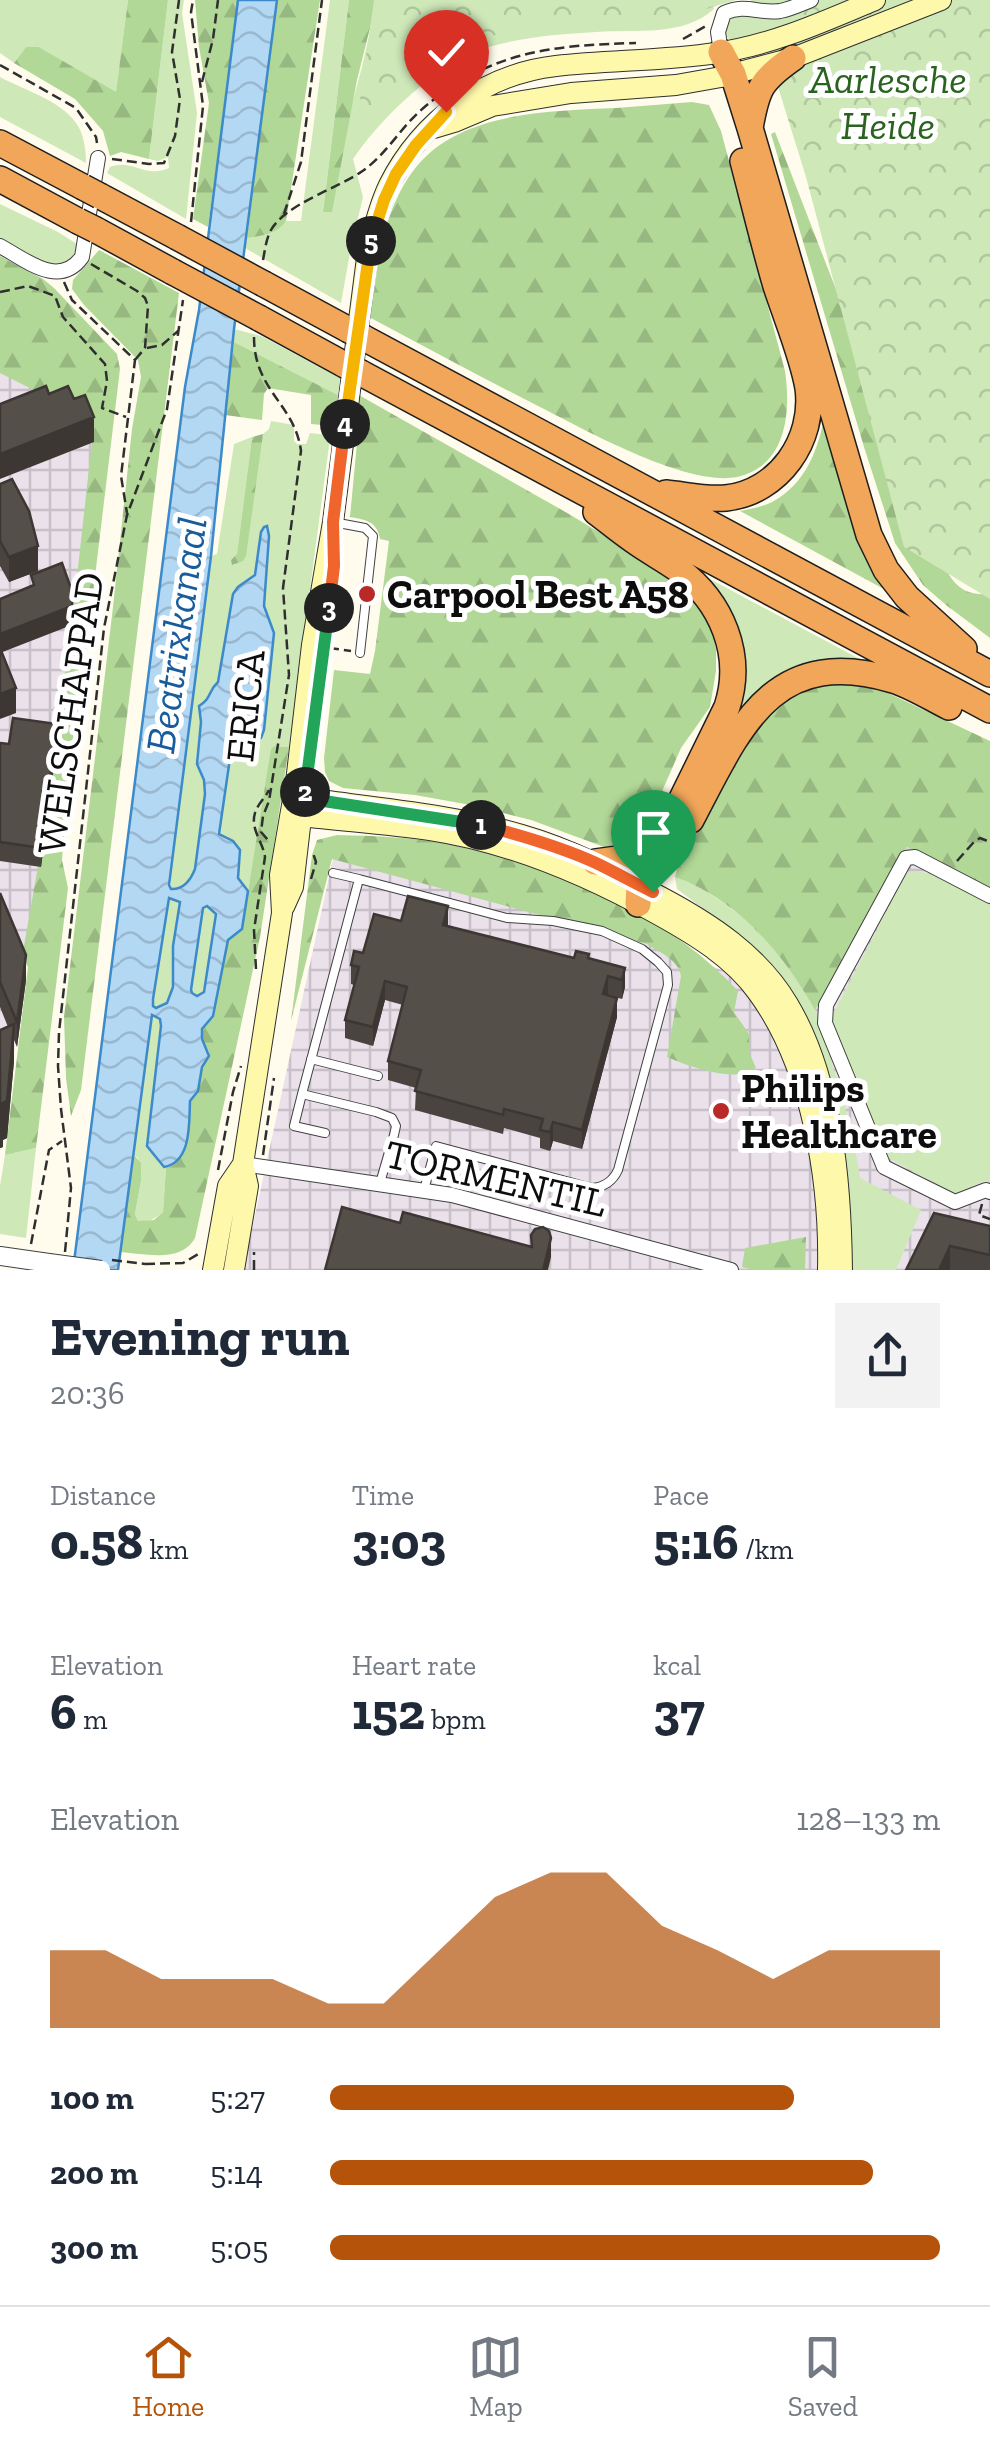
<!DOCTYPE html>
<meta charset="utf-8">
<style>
body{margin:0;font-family:"Zilla Slab",serif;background:#f2f2f3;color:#1f2937;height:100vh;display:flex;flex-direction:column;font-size:38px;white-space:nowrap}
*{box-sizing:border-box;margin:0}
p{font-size:32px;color:#747a83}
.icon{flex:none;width:55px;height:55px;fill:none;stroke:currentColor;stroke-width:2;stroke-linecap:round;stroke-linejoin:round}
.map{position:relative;height:1270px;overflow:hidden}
.details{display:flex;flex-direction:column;background:#fff;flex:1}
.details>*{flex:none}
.pin{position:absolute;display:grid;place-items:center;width:85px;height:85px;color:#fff;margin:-102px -42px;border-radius:50% 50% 50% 0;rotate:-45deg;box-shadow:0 0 10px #0007}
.pin .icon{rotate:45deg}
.km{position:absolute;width:50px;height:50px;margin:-25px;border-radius:50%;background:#222;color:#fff;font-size:28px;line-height:50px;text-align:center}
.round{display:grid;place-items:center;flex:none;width:105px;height:105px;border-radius:0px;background:#f2f2f3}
.headline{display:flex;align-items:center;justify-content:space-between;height:170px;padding:0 50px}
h1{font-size:55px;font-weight:700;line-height:75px}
.stats{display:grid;grid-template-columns:repeat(3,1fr);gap:15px;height:170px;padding:10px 50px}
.stats div{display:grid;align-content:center}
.stats b{font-size:50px;font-weight:700}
.stats small{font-size:28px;font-weight:400}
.stats p{font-size:28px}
.chart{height:280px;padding:20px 50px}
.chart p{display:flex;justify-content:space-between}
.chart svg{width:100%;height:180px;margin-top:10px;fill:#b45309;opacity:.7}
ul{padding:0 50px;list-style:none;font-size:32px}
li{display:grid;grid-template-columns:160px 120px 1fr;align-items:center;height:75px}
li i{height:25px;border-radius:12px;background:#b45309}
.tab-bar{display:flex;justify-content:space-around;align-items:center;height:140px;border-top:2px solid #e0e1e3;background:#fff;font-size:28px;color:#747a83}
.tab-bar a{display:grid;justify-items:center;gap:5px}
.tab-bar .current{color:#b45309}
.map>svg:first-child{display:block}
.industrial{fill:url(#industrial-grid)}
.grass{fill:#cee8b8}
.forest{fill:url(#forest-firs)}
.park{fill:url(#park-crowns)}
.water{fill:url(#water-waves);stroke:#3c8aca;stroke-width:2.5;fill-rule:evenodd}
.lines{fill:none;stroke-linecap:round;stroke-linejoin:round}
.service-casing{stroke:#404040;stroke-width:10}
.minor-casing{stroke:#404040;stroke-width:16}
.tertiary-casing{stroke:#404040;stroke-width:20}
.secondary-casing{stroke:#2f2f2f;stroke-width:22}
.motorway-casing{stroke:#1e1e1e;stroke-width:28}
.path{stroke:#2f2f2f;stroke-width:2.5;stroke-dasharray:10 5;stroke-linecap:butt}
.service{stroke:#fff;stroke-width:8}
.minor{stroke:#fff;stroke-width:14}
.tertiary{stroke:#fff;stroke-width:18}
.secondary{stroke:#fdf8aa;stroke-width:20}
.motorway{stroke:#f1a659;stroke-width:25}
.tertiary-bridge-casing{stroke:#404040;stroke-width:20;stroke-linecap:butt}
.motorway-bridge-casing{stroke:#1e1e1e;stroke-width:28;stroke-linecap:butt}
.path-bridge{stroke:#2f2f2f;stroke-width:2.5;stroke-dasharray:10 5;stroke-linecap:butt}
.tertiary-bridge{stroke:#fff;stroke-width:18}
.motorway-bridge{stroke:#f1a659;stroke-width:25}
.wall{fill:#49443f}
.shaded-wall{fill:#3c3733}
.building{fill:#554f49;stroke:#3c3733;stroke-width:2.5}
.split-1-casing{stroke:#fff;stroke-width:20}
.split-2-casing{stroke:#fff;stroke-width:20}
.split-3-casing{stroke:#fff;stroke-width:20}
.split-4-casing{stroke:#fff;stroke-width:20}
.split-5-casing{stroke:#fff;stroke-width:20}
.split-6-casing{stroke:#fff;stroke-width:20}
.split-1{stroke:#f0652b;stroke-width:12}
.split-2{stroke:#22a559;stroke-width:12}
.split-3{stroke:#22a559;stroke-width:12}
.split-4{stroke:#f0652b;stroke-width:12}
.split-5{stroke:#f5b400;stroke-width:12}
.split-6{stroke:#f5b400;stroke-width:12}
.poi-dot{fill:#b92928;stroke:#fff;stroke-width:4}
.labels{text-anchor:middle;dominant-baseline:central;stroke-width:10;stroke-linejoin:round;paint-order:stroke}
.park-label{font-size:40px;font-style:italic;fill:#29631f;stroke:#fff}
.poi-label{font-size:40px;font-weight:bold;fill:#0d0d0d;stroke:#fff;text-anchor:start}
.street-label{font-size:40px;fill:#0d0d0d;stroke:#fff}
.water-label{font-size:42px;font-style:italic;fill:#195c9b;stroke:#fff}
</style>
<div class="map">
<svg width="990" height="1270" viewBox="0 0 990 1270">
<defs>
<pattern id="industrial-grid" width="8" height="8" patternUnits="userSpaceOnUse" patternTransform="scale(2.5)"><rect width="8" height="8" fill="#ebe1eb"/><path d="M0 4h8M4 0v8" fill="none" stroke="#c8c0c8"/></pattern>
<pattern id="forest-firs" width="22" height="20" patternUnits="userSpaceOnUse" patternTransform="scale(2.5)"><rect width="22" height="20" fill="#b1d897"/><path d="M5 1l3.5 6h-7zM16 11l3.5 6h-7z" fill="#97b881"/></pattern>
<pattern id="park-crowns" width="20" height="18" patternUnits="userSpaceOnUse" patternTransform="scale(2.5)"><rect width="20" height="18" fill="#cee8b8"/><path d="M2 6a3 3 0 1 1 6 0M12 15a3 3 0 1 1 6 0" fill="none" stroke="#b0c69d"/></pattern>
<pattern id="water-waves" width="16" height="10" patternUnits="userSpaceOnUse" patternTransform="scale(2.5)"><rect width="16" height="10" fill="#b3d8f4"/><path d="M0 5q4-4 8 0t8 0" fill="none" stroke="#99b8d0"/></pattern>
</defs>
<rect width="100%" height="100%" fill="#fffced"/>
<path class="industrial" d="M0,369L103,421L0,1151Z
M907,847L990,891V1270H243L334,854L671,949L815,1009Z"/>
<path class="grass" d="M0,0H128L116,93L39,47H26L14,63L0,53Z
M168,0H184L182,13L197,113L186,219L107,173L110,167C133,158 144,179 169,168L168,157L158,161L149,159Z
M330,0H349L323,211L362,67L377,0H711L714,9C683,37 636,29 596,32C561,34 522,37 489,47C439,62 382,116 353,159L363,197L351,247L341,303L245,248L247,238C261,236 277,234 286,221H301Z
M737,13L770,18L763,34L731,41L724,34L726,25Z
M0,77C24,90 60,100 76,123C84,134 86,150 86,163L0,117Z
M0,204L58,232L80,246C58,284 29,256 0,241Z
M234,329L261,336L340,378L338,395L234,342Z
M271,421L294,425V441L297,444H306L310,433L328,435L330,438L289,747L274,746L248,891L238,878L239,850L233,841L219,835L236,717L245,715L248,719L249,733L263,734L264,730L274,633L264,606L269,528L259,540L255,575L233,594L218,682C208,691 214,696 199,706C203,722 198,737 198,754C197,765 202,773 204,784C207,800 200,866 191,879C186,886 179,888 171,889L170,870L211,556L217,554L234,444L252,437L237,555L231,560L235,565L263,434L269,429Z
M680,563L882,671L730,739L678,840L672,838L739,678Z
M910,871C937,870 967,893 990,905V1183L984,1181L956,1195L883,1155L832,1031L831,1019L836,1008L905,876Z
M675,877C732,897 787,954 814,1007C821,1020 824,1036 828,1051C842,1093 854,1134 860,1178L921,1210L896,1270H844L841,1186L730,929L677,889Z
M168,898L181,902L173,946V987L167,1003L156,1008L153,1006V999Z
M207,906L216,914L203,992L197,996L192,993L191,990L203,908Z
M153,1014L160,1020L161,1026L147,1146L159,1163L166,1167L163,1212C155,1219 149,1222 138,1221L135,1214L141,1181L138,1158L134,1155L148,1035L151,1016Z
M36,1148L26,1238L0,1234V1186L5,1155Z"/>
<path class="forest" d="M128,0H168L149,159L121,152L110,156L103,131L75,99L14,63L26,47H39L116,92Z
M195,0H239L208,227L193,219L209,103L199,47Z
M277,0H320L286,221C278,234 261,236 247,238Z
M349,0H377L357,80L332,212H323Z
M692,102L709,105L721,131L785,371C791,412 787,466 737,477C686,487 584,429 538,406C481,377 425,347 369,317C375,267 384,206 417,166C462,111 552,111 616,108C642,106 667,104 692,102Z
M775,132L935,545C948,574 954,597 990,594V638L946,605L923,585L895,543L864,447L771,134Z
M99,250L179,293L81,1090L71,1116L66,1078L64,1017L113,607L132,429L141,377L138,360L84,305L72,289L73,280Z
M0,256L43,279L54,288L117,354L120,369L64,834L62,860L68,888L36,1148L5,1155L28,967L22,957L38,866L73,613L94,423L93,420L0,373Z
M234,342L338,395L334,426L311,424V395L268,388L264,394L262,420L225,415Z
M357,394L569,514L658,568L689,593L712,627L716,649V671L710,707L681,748L646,828L639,838L627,847L613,849L604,847L531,820L476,806L415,795L343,788L329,781L325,772L324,758L334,670L370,674L375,651L389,541L380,539C377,521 366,520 350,517L359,422Z
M825,413L893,594L740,511C750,509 762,507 772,502C806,484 819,448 825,413Z
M263,434L246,556L243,561L232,565L231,560L237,554L252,437Z
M828,683L873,686L990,741V891L907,847L815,1010C784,954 737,899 675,877L677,869L696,830L752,730L790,694Z
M274,746L289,747L260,937L195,1238C181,1263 146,1254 121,1252L134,1155L141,1163V1181L135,1214L138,1221L154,1220L163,1212L166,1167L172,1166L189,1132L190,1101L198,1091L202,1067L208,1058L209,1052L202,1039V1029L213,1016L228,940L242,929L271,749Z
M337,835C375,836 415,837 452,845C556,867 665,912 738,991L734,1012L749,1034V1052L756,1068C753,1069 743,1073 740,1074C720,1077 685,1065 667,1057L681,976C678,959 660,953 647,944L332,859L291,1021L312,855L317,840Z
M806,1237L805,1270H755L742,1267L745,1248Z"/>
<path class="park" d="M374,0H736L659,23L507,29L427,69L354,142Z
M751,0H990V599L904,547L806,177Z"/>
<path class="water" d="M238,0H277L234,329L211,556L169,885L171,889C184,890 191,879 195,869L205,794L204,780L197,764L201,722L199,706C212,698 208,691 218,682L233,594L238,587L255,575L261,532L264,527L267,526L269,536L264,606L274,633L264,730L261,738L255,739C248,731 251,723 245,715L236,717L219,834L233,841L240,850L238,878L248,891L242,929L228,940L213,1016L202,1029V1039L209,1056L202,1067L198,1091L190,1101C189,1122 192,1162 164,1167L147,1146L161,1026L160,1019L152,1015L118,1270H73L185,387L199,310ZM169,898L180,902L173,946V987L167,1003L156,1008L153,1006V999ZM207,906L216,914L204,992L197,996L192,993L191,990L203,908Z"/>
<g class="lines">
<defs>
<path id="service" d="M333,522L365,528L373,536L360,653
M333,873L359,879
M311,1059L378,1076
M302,1094L294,1126L325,1133
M380,1183L394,1135L396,1126L392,1118L376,1112L302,1094L359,879L507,918L553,921L602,931L642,949L658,962L667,972L668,985L618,1170C613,1181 604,1187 592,1188L436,1146L424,1190"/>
<path id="minor" d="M721,52L718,32L724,13C746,3 758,14 780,11C791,9 801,4 811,0
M0,246C26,260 59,289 82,257L98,158
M990,896L915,857L906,858L826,1005L825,1023L884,1167L955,1202L986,1190L990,1192
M243,1164L452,1195L731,1270"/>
<path id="tertiary" d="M0,1256L49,1263"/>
<path id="secondary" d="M434,128L454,122L492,106L571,93L676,85L721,77L793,58L941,0
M292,807L304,798C377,808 452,814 522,835C571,849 616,873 661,897C710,923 759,955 788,1004C833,1079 841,1184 842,1270
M292,807L301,816C344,821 387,824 430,830C509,842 587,875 657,914C695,935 733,958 758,993C812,1067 830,1181 828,1270
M284,907L293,887L301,818
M213,1270L228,1186L243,1164
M234,1270L248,1186L243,1164L282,913L280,875L296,782L312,645L333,522L367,258C372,234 378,208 389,185C421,121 484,74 556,66C610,60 663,61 716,53C772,45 823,22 875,0"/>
<path id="motorway" d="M721,52L733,74L750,128L869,535L886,570L907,597L964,649
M750,128C757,89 760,81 793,58
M0,143L83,187
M0,179L78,221
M100,196L177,237
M96,230L173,272
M264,284L349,330
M259,318L345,365
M364,338L990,674
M361,373L990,710
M666,493C686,495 706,500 726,498C779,492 815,440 808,388C803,357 786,317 776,286C764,245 754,203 743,161
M596,512C608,521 620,531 633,540C648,551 664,559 679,570C722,602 744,655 727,707L639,886L638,904
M691,820C739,729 771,644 893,680C912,686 931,698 949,707
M595,862L632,857L661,843"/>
</defs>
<use href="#service" class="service-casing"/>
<use href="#minor" class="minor-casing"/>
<use href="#tertiary" class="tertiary-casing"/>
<use href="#secondary" class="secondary-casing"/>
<use href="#motorway" class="motorway-casing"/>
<path class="path" d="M683,39L706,26
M0,65L76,108L96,137L97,143
M202,82L213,39L218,0
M112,159L149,164L164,163L175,136L180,99L172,52L179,0
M284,214L301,162L322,0
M191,222L203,106L191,12L193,0
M263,260C265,250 266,239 271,230C286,204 336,189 361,172C385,156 399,130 420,111C486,52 551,45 636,43
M91,264L137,291L145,298L148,306L145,348L135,360
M64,282L72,300L135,360L121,476L127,513
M0,292L28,286L55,296L63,317L105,364L107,381L102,408L126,417
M254,337C254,391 295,404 301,451L283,588L289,675L269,801L263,816L261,832L268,840
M147,348L162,345L178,331
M329,648L351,651
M957,861L973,843L980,838L990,842
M311,879L316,862L313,853
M256,969L254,930L265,857C263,842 250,829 255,813C257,805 265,798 269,790
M263,1155L274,1078
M218,1170L233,1092L241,1066
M982,1204L979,1215L990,1219
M31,1244L49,1150L62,1141
M65,1252L71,1188L61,1109L58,1066L59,1032L104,628L127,515L167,409L183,300
M145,1264L183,1263L200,1253
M254,1270V1252"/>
<use href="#service" class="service"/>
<use href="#minor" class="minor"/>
<use href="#tertiary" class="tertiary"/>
<use href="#secondary" class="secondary"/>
<use href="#motorway" class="motorway"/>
<defs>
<path id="tertiary-bridge" d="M49,1263L101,1270"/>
<path id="motorway-bridge" d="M83,187L100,196
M78,221L96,230
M177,237L264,284
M173,272L259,318
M349,330L364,338
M345,365L361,373"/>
</defs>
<use href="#tertiary-bridge" class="tertiary-bridge-casing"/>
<use href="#motorway-bridge" class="motorway-bridge-casing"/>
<path class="path-bridge" d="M112,1260L145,1264"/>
<use href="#tertiary-bridge" class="tertiary-bridge"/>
<use href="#motorway-bridge" class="motorway-bridge"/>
</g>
<path class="wall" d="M0,484L38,571L9,582L0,566Z
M0,743H57L41,867L0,861Z
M0,893L26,980L17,1047L14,1040V1061L7,1138L3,1140V1147L0,1148V1030L8,1027L0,1007Z
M401,921L448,926L574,958H589L625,968V987L622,999L608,995L617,1017L582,1149L553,1141L550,1151L540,1148V1138L504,1128L503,1134L415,1110L416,1088L388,1080V1061L403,1005L385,1000L373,1046L345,1038V1020L354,985L351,984V965Z
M990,1226V1270H906Z"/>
<path class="shaded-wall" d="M94,417V442L0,479V454Z
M38,546V571L9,582V557Z
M73,594L72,625L0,653V634Z
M16,688V713L0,719V694Z
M57,724V743L41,867V848Z
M448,906V925H443Z
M26,955V980L17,1047V1022Z
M625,968V987L622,999V980Z
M608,976V995L603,994Z
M385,981V1000L373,1046V1027Z
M617,998V1017L582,1149V1130Z
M14,1024V1061L7,1138L3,1140V1147L0,1148V1104Z
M553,1122V1141L550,1151V1132Z
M551,1238V1257L548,1270H543Z
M950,1246V1270H939Z"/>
<path class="building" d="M46,386L49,394L68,386L74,399L85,395L94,417L0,454V404Z
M12,479L29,511L38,546L9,557L0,541V484Z
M62,563L73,594L72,606L0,634V599L34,585L31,575Z
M2,653L16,688L0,694V654Z
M13,718L57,724L41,848L0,842V743L9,744Z
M0,893L26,955L17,1022L0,982Z
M408,896L448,906L443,925L574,958L576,951L589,954L588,958L625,968L622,980L608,976L603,994L617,998L582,1130L553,1122L550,1132L540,1130L543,1119L504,1109L503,1115L415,1091L421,1070L388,1061L407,987L385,981L373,1027L345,1020L359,967L351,965L354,951L363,953L374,914L401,921Z
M14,1024L7,1101L0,1104L3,1110L0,1111V1030Z
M342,1207L400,1223L403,1212L532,1247L531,1235L535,1229L543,1227L549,1231L551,1238L543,1270H325Z
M934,1213L990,1226V1255L950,1246L939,1270H906Z"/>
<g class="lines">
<defs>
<path id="split-1" d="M481,825C520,835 559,846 596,863C615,872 634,883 653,892"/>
<path id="split-2" d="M305,792L304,798L481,825"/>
<path id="split-3" d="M305,792L329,608"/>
<path id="split-4" d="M329,608L334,566L333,522L345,424"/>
<path id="split-5" d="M345,424L371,241"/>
<path id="split-6" d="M371,241L384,200L396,174L416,145L446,112"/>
</defs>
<use href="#split-1" class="split-1-casing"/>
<use href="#split-2" class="split-2-casing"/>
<use href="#split-3" class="split-3-casing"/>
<use href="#split-4" class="split-4-casing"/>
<use href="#split-5" class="split-5-casing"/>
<use href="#split-6" class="split-6-casing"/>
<use href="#split-1" class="split-1"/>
<use href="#split-2" class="split-2"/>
<use href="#split-3" class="split-3"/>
<use href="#split-4" class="split-4"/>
<use href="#split-5" class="split-5"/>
<use href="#split-6" class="split-6"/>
</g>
<g class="poi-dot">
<circle cx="367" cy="594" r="10"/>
<circle cx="721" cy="1111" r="10"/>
</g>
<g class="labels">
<g class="park-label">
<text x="888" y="79">Aarlesche<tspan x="888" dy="46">Heide</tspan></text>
</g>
<g class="poi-label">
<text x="387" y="594">Carpool Best A58</text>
<text x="741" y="1088">Philips<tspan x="741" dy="46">Healthcare</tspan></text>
</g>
<g class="street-label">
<text transform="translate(245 706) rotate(-84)">ERICA</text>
<text transform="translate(70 713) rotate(-82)">WELSCHAPPAD</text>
<text transform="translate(496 1178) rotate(13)">TORMENTIL</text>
</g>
<g class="water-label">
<text transform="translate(176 635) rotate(-82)">Beatrixkanaal</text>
</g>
</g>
</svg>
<div class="pin" style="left:653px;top:892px;background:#1e9e55"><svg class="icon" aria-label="arrive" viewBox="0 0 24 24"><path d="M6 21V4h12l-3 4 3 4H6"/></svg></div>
<div class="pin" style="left:446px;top:112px;background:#d93025"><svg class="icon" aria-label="check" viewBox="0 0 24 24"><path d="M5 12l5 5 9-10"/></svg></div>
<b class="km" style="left:481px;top:825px">1</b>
<b class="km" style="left:305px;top:792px">2</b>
<b class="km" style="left:329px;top:608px">3</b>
<b class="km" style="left:345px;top:424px">4</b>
<b class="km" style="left:371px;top:241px">5</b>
</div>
<section class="details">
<div class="headline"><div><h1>Evening run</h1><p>20:36</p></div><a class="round"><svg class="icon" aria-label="share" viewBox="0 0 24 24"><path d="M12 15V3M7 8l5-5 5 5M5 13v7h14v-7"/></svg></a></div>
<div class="stats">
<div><p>Distance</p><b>0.58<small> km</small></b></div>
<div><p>Time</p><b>3:03</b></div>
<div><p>Pace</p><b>5:16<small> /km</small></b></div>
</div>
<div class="stats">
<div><p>Elevation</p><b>6<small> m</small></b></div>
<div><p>Heart rate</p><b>152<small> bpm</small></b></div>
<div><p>kcal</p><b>37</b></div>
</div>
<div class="chart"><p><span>Elevation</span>128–133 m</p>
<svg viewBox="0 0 160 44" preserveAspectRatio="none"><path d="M0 44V25L10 25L20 32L30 32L40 32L50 38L60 38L70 25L80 12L90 6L100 6L110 19L120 25L130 32L140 25L150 25L160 25V44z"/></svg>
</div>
<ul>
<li><b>100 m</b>5:27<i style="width:76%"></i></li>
<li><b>200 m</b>5:14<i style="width:89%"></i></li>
<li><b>300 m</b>5:05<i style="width:100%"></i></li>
</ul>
</section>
<nav class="tab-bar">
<a class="current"><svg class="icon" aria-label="home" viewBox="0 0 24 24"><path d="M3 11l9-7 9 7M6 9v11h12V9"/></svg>Home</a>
<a><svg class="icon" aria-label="map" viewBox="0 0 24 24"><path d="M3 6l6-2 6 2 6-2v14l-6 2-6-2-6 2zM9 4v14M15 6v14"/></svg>Map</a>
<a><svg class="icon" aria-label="saved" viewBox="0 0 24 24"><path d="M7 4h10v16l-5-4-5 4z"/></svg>Saved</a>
</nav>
